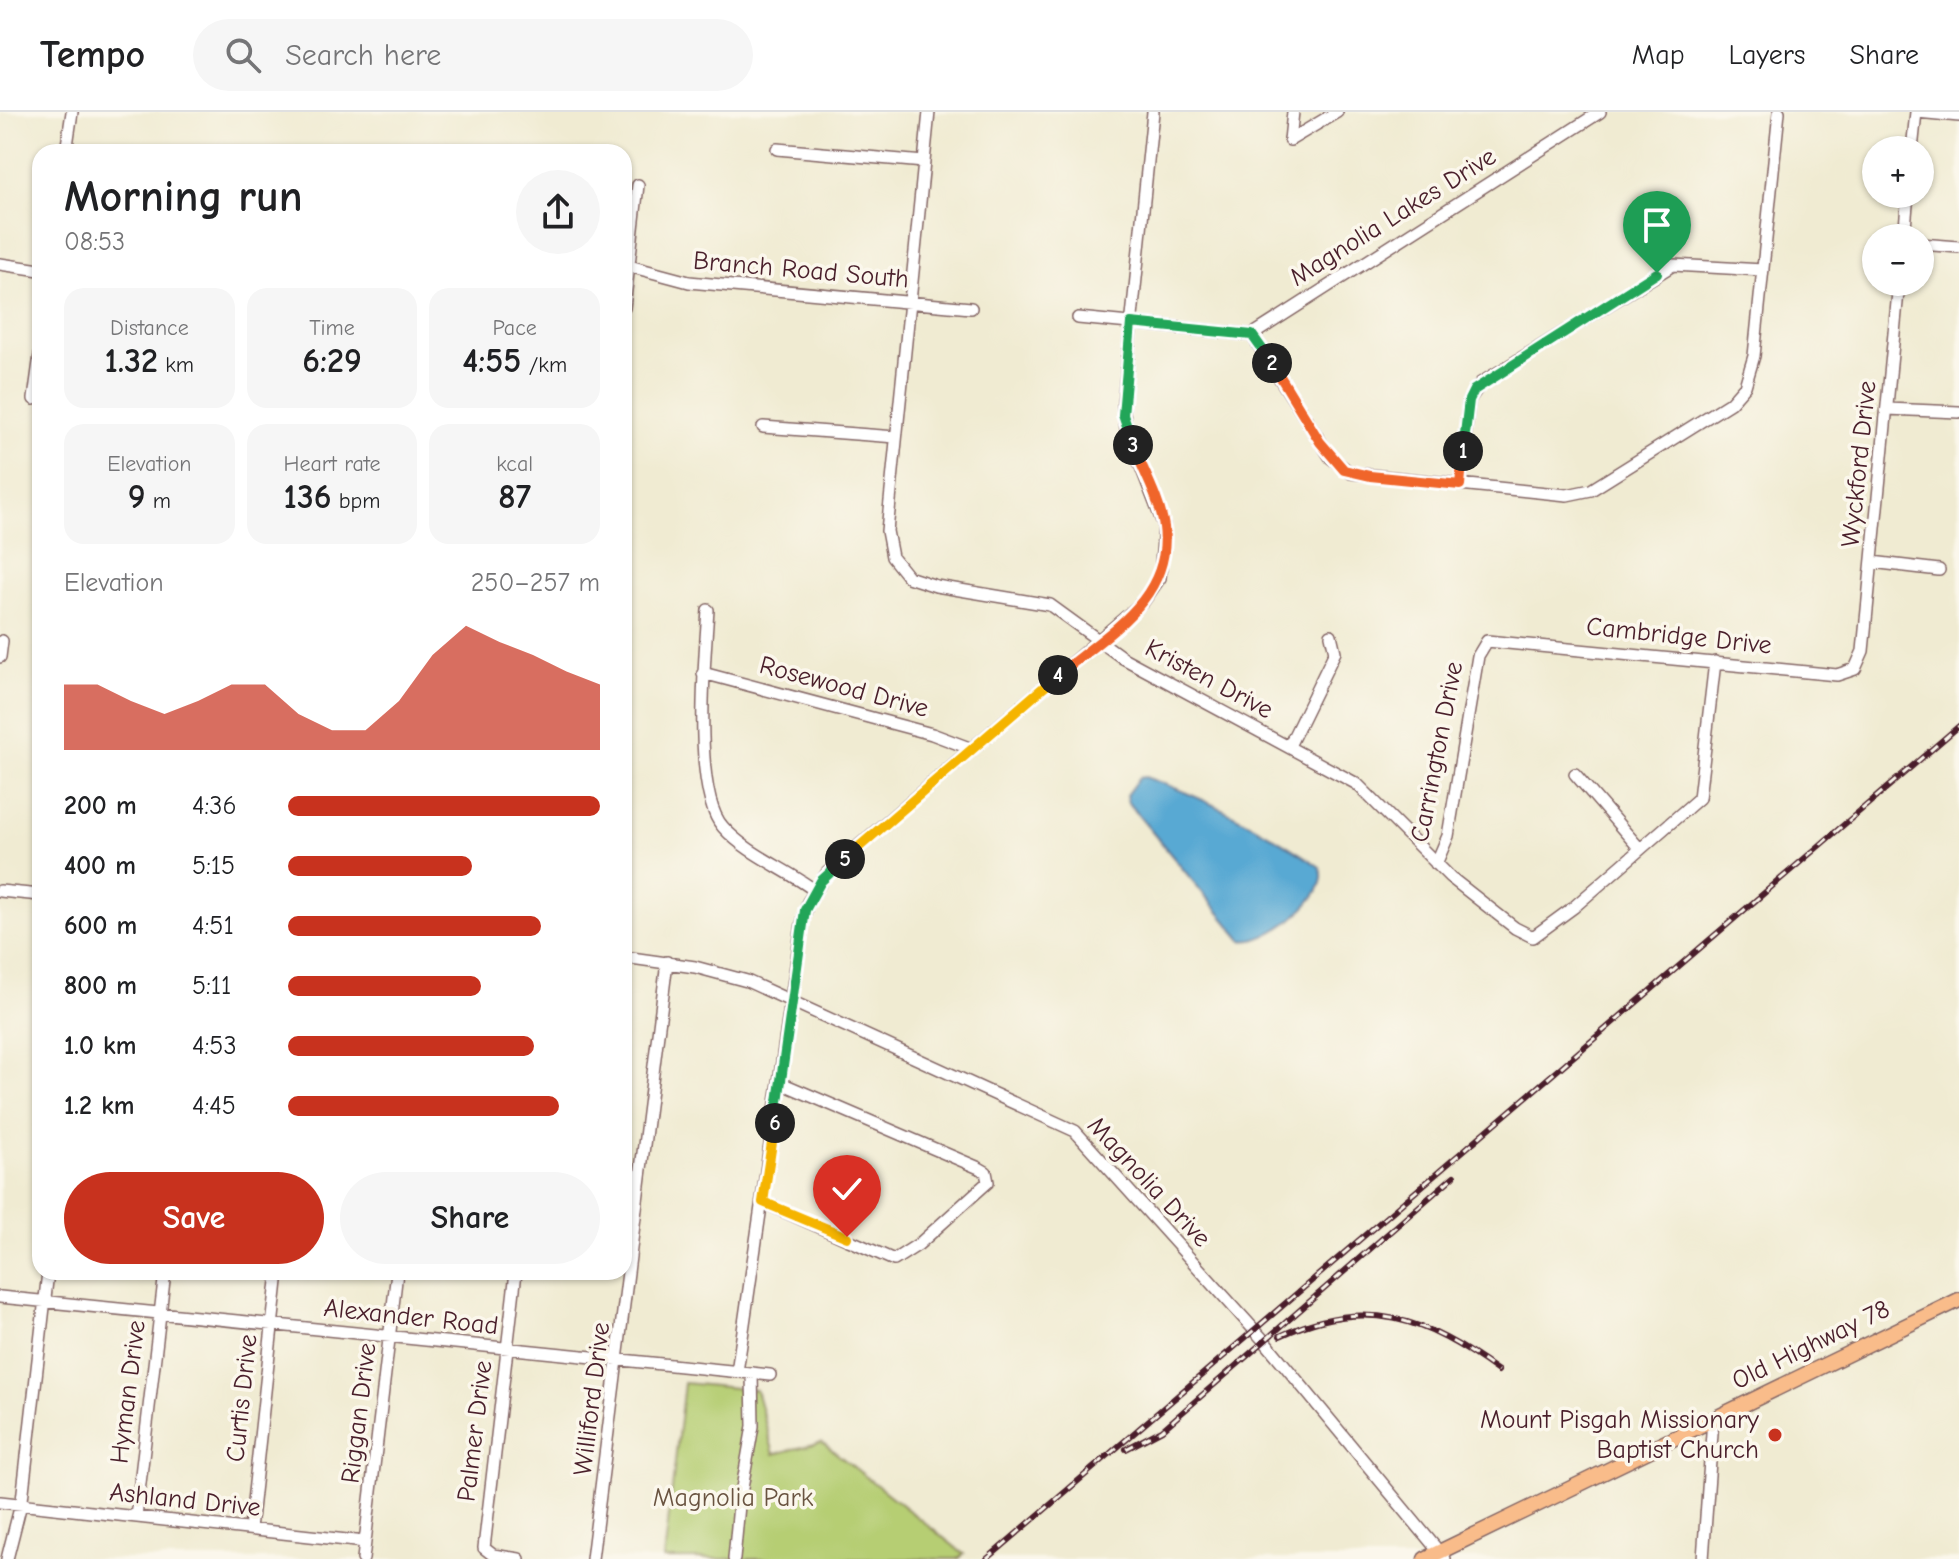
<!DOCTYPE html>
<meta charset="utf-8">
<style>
body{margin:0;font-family:"Comic Neue",sans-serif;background:#f6f6f6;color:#202124;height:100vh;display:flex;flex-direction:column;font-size:30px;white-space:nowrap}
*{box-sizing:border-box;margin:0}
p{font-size:26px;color:#757577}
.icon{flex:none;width:44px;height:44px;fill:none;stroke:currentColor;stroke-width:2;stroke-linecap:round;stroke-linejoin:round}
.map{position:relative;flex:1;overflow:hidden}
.panel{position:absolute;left:32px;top:32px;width:600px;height:1136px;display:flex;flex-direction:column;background:#fff;border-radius:24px;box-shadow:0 2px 6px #0004}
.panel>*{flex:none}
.fabs{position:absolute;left:1862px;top:24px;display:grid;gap:16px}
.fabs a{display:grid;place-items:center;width:72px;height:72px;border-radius:50%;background:#fff;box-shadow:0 2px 6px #0004;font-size:40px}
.pin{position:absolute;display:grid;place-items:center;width:68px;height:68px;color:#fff;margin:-82px -34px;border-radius:50% 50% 50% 0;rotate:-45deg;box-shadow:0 0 8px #0007}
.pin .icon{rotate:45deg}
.km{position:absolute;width:40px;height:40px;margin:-20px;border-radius:50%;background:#222;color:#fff;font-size:22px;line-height:40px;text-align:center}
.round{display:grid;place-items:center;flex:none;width:84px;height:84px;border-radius:42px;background:#f6f6f6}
.summary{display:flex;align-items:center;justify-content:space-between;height:136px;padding:0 32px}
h1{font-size:44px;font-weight:800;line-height:60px}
.stats{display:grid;grid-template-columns:repeat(3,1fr);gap:12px;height:136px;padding:8px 32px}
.stats div{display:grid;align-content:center;border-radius:20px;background:#f6f6f6;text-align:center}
.stats b{font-size:34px;font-weight:800}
.stats small{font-size:22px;font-weight:400}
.stats p{font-size:22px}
.chart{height:224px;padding:16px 32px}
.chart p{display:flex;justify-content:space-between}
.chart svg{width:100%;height:144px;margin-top:8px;fill:#c8321e;opacity:.7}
.button{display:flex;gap:16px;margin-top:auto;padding:16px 32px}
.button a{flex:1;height:92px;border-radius:48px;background:#c8321e;color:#fff;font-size:32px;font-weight:800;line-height:92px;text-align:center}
.button a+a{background:#f6f6f6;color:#202124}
ul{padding:0 32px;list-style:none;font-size:26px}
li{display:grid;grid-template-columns:128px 96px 1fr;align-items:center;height:60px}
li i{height:20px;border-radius:10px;background:#c8321e}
header{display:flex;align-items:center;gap:48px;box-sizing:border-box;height:112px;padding:0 40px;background:#fff;border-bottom:2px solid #e0e0e0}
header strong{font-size:38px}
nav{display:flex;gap:44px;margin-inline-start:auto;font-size:28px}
.search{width:560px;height:72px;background:#f6f6f6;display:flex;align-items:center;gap:20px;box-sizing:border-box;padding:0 28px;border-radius:44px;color:#757577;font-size:30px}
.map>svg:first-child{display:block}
.green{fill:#b6ce73;stroke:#80764f;stroke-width:2}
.water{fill:#59a9d3;stroke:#52647f;stroke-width:2}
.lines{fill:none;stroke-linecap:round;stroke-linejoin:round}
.minor-casing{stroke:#846665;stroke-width:14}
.major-casing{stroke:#846665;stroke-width:17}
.minor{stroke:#fff;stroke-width:11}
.major{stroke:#f9bc8a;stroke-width:14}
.rail-casing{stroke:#4a1f2b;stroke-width:6}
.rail{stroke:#fbf7ec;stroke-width:3;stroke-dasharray:9;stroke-linecap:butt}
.split-1-casing{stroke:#fff;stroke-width:16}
.split-2-casing{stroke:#fff;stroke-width:16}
.split-3-casing{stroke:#fff;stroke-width:16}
.split-4-casing{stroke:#fff;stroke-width:16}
.split-5-casing{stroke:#fff;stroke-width:16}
.split-6-casing{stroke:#fff;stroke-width:16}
.split-7-casing{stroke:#fff;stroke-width:16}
.split-1{stroke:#22a559;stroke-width:10}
.split-2{stroke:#f0652b;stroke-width:10}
.split-3{stroke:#22a559;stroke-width:10}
.split-4{stroke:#f0652b;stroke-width:10}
.split-5{stroke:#f5b400;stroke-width:10}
.split-6{stroke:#22a559;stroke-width:10}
.split-7{stroke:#f5b400;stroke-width:10}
.poi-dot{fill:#c8321e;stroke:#fbf7ec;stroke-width:3}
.labels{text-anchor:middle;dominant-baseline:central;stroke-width:7;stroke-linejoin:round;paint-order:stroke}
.street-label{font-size:26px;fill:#4a1f2b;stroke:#fbf7ec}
.poi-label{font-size:26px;fill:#4a1f2b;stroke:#fbf7ec;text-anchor:end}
.park-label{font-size:26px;fill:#6a5441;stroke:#fbf7ec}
</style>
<header>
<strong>Tempo</strong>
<div class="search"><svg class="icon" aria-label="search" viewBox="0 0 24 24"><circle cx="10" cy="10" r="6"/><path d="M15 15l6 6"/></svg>Search here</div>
<nav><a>Map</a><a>Layers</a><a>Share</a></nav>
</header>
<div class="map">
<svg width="1959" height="1447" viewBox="0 0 1959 1447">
<rect width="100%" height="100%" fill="#fbf7ec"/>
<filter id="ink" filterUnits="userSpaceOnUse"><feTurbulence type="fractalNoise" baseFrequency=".0125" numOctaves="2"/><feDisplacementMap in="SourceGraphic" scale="16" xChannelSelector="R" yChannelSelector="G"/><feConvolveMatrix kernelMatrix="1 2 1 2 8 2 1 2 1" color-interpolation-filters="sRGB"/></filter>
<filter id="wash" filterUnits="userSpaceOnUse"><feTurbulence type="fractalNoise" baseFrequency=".006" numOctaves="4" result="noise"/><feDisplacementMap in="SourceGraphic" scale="32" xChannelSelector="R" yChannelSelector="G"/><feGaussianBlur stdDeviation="1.8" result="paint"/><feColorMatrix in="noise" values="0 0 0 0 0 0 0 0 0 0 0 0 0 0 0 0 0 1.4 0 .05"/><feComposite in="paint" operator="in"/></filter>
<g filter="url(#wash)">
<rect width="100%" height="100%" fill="#f0ebd2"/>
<path class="green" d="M684,1271L756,1278L774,1342L822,1330L964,1442L958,1447H664Z"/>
<path class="water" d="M1145,665C1207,686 1266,718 1320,755C1335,783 1265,834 1242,828L1128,691L1126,683L1139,666Z"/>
</g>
<g filter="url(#ink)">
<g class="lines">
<defs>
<path id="minor" d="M929,0L887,419L892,445L908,465L936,474L1050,493L1123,546L1357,672L1450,765L1515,816L1533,825L1574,795L1699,686L1715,550
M1917,0L1959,4
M1290,28L1337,0
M1290,28L1293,0
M777,37L924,50
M1912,38L1916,0
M66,40L72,0
M1904,126L1908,82
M1920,132L1959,135
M0,152L40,158
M629,154L689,170L971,196
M624,196L638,73
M1078,206L1252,223
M1252,223L1331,346L1351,361L1567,383L1591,378L1730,291L1745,274L1754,244L1779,0
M1252,223L1600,0
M34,287L40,243
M1887,297L1959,300
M763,315L896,325
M1460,373L1469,288L1481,271L1673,153L1763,158
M1872,450L1939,458
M708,498C705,544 692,681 723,715C748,743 785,756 814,778
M0,545L2,529
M703,561L932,622L972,637
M1289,634L1335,540L1331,523
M1575,662L1640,737
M1436,752L1448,724L1478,544L1487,529L1837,563L1855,557L1863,539L1899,170
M0,779L40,783
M624,845L695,855L747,869L1075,1019L1267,1232L1445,1447
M763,1090L894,1148L919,1132L988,1070L986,1060L979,1056L781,971
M516,1160L484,1436L493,1443L519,1447
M0,1185L770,1263
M737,1260L802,812L808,790L827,761L1143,490L1160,466L1164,414L1126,316L1123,293L1153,0
M0,1390L365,1430
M136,1405L165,1160
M250,1417L278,1160
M7,1447L22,1388L48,1160
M363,1447L397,1160
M592,1447L667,850
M734,1447L739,1393L753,1314L752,1261
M1703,1447L1713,1307"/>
<path id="major" d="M1425,1447L1959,1188"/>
</defs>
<use href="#minor" class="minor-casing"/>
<use href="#major" class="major-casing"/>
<use href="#minor" class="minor"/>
<use href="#major" class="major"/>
<defs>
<path id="rail" d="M1280,1224C1366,1183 1426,1207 1498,1259
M1126,1337L1162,1318L1454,1064
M987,1447L1959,614"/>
</defs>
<use href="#rail" class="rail-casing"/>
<use href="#rail" class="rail"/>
</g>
</g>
<g class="lines" filter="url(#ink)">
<defs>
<path id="split-1" d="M1463,339L1469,288L1474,278L1657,161"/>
<path id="split-2" d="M1272,251L1320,330L1344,358L1370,364L1460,373L1463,339"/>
<path id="split-3" d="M1133,333L1123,303L1131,211L1252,223L1272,251"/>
<path id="split-4" d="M1058,563C1106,522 1173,487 1164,415C1160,388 1143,358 1133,333"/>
<path id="split-5" d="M845,747L1058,563"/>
<path id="split-6" d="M775,1011L805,798L821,769L845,747"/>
<path id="split-7" d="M775,1011L763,1090L847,1125"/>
</defs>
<use href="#split-1" class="split-1-casing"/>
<use href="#split-2" class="split-2-casing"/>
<use href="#split-3" class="split-3-casing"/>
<use href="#split-4" class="split-4-casing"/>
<use href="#split-5" class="split-5-casing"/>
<use href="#split-6" class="split-6-casing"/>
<use href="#split-7" class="split-7-casing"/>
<use href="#split-1" class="split-1"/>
<use href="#split-2" class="split-2"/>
<use href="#split-3" class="split-3"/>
<use href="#split-4" class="split-4"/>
<use href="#split-5" class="split-5"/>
<use href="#split-6" class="split-6"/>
<use href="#split-7" class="split-7"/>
</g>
<circle class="poi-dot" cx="1775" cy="1323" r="8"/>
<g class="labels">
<g class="street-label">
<text transform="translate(1393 105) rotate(-32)">Magnolia Lakes Drive</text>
<text transform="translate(801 158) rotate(5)">Branch Road South</text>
<text transform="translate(1859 352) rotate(-84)">Wyckford Drive</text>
<text transform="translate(1679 524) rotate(6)">Cambridge Drive</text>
<text transform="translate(1209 567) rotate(28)">Kristen Drive</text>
<text transform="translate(844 575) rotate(15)">Rosewood Drive</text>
<text transform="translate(1437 640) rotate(-79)">Carrington Drive</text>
<text transform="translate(1149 1070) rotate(47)">Magnolia Drive</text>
<text transform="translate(411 1205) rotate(6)">Alexander Road</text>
<text transform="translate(1811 1233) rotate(-26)">Old Highway 78</text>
<text transform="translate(128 1280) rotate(-83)">Hyman Drive</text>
<text transform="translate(242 1286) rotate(-84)">Curtis Drive</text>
<text transform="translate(592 1287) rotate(-83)">Williford Drive</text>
<text transform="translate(359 1301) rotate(-83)">Riggan Drive</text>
<text transform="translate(475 1319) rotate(-83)">Palmer Drive</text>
<text transform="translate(185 1388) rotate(6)">Ashland Drive</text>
</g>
<g class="poi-label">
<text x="1759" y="1308">Mount Pisgah Missionary<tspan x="1759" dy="30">Baptist Church</tspan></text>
</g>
<g class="park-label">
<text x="733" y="1386">Magnolia Park</text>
</g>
</g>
</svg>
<div class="fabs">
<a>+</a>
<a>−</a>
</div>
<div class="pin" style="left:1657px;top:161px;background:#1e9e55"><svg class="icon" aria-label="arrive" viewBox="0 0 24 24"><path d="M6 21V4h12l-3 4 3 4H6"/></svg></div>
<div class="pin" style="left:847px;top:1125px;background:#d93025"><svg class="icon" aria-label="check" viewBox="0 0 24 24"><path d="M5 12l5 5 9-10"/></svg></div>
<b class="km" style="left:1463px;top:339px">1</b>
<b class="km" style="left:1272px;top:251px">2</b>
<b class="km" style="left:1133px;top:333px">3</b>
<b class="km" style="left:1058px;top:563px">4</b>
<b class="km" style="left:845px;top:747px">5</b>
<b class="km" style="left:775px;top:1011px">6</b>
<section class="panel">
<div class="summary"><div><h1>Morning run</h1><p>08:53</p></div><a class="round"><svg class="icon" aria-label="share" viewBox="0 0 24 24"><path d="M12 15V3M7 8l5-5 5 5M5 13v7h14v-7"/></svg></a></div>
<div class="stats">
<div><p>Distance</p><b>1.32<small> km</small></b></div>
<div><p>Time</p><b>6:29</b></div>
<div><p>Pace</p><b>4:55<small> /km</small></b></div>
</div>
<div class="stats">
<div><p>Elevation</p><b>9<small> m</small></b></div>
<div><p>Heart rate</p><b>136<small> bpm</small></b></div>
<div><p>kcal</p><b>87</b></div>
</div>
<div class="chart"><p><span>Elevation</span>250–257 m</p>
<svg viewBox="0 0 160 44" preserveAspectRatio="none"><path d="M0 44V24L10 24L20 29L30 33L40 29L50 24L60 24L70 33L80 38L90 38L100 29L110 15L120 6L130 11L140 15L150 20L160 24V44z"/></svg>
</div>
<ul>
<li><b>200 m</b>4:36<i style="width:100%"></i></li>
<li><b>400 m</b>5:15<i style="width:59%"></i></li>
<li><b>600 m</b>4:51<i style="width:81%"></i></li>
<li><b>800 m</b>5:11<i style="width:62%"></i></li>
<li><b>1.0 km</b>4:53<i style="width:79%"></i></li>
<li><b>1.2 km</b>4:45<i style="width:87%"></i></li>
</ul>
<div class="button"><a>Save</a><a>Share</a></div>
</section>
</div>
